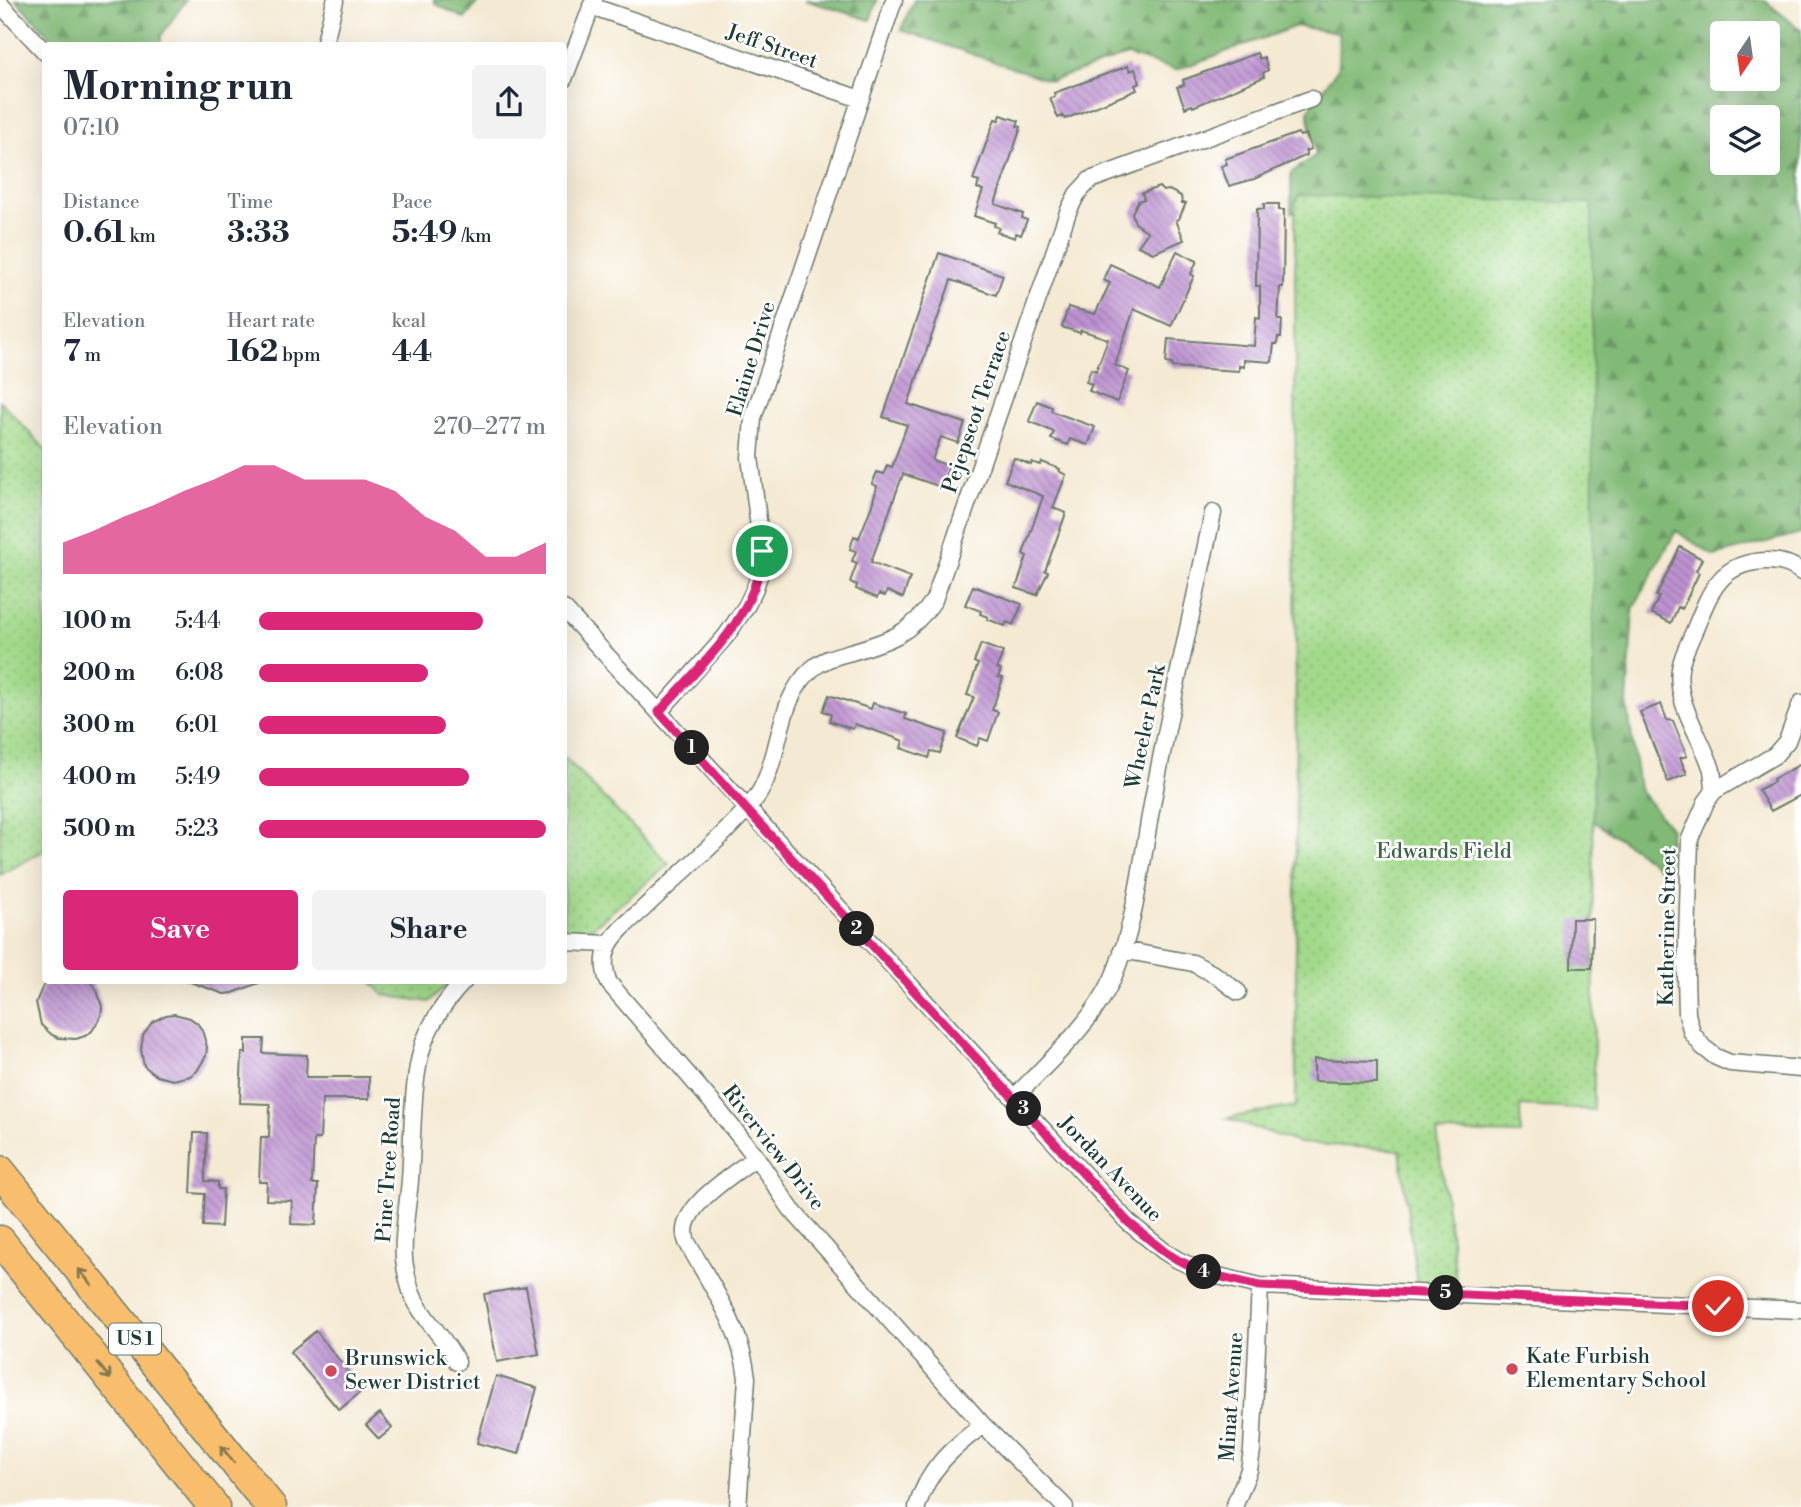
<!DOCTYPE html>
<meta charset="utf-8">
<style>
body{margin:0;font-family:"Libre Bodoni",serif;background:#f2f2f3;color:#1f2937;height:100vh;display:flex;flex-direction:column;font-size:26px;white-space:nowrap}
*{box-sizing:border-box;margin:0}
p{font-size:23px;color:#747a83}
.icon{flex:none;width:38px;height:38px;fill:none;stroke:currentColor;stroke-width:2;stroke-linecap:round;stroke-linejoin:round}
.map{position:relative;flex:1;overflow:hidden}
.sheet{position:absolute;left:42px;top:42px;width:525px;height:942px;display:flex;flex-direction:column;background:#fff;border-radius:7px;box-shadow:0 7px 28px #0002}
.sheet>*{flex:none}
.needle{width:46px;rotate:193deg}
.fabs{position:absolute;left:1710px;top:21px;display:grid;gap:14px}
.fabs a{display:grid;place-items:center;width:70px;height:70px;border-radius:7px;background:#fff;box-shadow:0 7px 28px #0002;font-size:35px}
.pin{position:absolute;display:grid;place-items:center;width:60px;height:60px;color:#fff;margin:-30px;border:4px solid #fff;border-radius:50%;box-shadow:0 2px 7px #0007}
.km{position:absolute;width:35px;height:35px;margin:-18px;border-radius:50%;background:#222;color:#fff;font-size:19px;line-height:35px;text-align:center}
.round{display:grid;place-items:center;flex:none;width:74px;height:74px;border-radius:7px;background:#f2f2f3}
.headline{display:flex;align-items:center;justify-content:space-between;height:119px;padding:0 21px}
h1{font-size:38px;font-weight:700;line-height:52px}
.figures{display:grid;grid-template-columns:repeat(3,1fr);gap:10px;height:119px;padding:7px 21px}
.figures div{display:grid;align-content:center}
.figures b{font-size:30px;font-weight:700}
.figures small{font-size:19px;font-weight:400}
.figures p{font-size:19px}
.chart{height:196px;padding:14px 21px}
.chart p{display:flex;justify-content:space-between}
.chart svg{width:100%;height:126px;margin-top:7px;fill:#db2777;opacity:.7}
.cta{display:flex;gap:14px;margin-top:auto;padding:14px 21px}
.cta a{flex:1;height:80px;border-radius:7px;background:#db2777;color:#fff;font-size:28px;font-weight:700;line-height:80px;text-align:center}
.cta a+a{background:#f2f2f3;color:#1f2937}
ul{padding:0 21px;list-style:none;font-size:23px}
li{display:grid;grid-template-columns:112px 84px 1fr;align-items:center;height:52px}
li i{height:18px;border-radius:9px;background:#db2777}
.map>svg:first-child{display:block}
.forest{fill:url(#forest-firs);stroke:#507b55;stroke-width:2;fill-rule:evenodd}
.park{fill:url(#park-dots);stroke:#608b5f;stroke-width:2}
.building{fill:url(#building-back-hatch)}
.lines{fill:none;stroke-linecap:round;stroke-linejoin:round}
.minor-casing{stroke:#6a796b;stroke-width:19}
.motorway-casing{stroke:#6a796b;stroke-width:33}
.minor{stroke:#fff;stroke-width:16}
.motorway{stroke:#f9be6d;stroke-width:30}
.oneway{stroke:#81774e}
.route-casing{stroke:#fff;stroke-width:14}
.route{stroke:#db2777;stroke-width:9}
.poi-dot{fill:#d1495b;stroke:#fff;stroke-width:2.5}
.labels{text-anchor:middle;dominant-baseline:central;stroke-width:5;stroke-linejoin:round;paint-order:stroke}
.shield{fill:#fff;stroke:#627771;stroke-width:2}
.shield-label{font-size:19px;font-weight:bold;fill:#1f3d34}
.street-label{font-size:21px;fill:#1f3d34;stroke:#fff}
.park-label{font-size:21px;fill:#40644a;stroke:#fff}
.poi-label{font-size:21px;fill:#1f3d34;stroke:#fff;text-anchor:start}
</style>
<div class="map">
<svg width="1801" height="1507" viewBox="0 0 1801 1507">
<defs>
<pattern id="forest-firs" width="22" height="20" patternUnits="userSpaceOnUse" patternTransform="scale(1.75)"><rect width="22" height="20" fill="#81b976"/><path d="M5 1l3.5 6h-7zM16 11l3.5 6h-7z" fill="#699862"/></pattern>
<pattern id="park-dots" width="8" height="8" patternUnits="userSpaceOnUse" patternTransform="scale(1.75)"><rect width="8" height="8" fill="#a2d98a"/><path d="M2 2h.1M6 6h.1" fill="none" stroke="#8bbb78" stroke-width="1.8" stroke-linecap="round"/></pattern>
<pattern id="building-back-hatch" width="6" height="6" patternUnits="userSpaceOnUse" patternTransform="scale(1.75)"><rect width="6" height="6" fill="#be92d1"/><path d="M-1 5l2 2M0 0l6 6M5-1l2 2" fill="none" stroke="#9a78aa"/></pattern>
</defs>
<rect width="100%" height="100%" fill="#fff"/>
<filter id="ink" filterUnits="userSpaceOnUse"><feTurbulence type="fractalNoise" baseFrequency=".0143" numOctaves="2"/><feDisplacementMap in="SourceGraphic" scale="14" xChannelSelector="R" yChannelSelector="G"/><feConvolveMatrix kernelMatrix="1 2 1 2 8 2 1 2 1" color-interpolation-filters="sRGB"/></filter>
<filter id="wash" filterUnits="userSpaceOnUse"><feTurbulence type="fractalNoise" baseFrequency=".00686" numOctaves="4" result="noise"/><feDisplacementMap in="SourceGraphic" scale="28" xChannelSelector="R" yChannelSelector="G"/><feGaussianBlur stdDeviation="1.57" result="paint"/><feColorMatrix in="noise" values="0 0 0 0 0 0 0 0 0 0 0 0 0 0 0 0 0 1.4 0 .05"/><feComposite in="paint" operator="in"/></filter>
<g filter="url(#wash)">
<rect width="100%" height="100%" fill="#f4e9d2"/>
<path class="forest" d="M16,0H186L161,36V45L59,46Z
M434,0H479L465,19L436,4Z
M805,0H877L870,20Z
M914,0H1764L1801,30V533L1714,556L1676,531L1633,609L1627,703L1639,789L1671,829L1665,873L1639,852L1578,811L1530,212H1291V173L1316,155L1308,111L1338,68L1339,33L1296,26L1176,70L1127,55L1051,81L901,30ZM1722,33H1768V79H1722ZM1722,117H1768V163H1722Z"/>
<path class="park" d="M1299,195L1592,203L1594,1110L1520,1106L1521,1134L1437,1132L1457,1286H1417L1400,1150L1299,1143L1227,1118L1296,1106L1295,206Z
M0,401L46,450L45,850L0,875Z
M564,757L669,864L592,928L564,932Z
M370,980H452L429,1002L384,995Z"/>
<g id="blocks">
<path class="building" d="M1257,53L1259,59L1264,57L1268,70L1263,73L1264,77L1193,107L1192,105L1185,108L1177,87L1184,85L1183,80Z
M1128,66L1130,71L1135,69L1140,83L1135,85L1137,90L1065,119L1063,116L1058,118L1050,98L1055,97L1054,93Z
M1001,115L1019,121L1017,126L1021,127L995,204L1023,214L1022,218L1027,220L1021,235L1016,233L1015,238L997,232L999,228L994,226L995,223L974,216L983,190L977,188L979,182L973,180L995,119L999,120Z
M1298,133L1300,136L1306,134L1311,149L1305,151L1307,155L1254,179L1229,186L1221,166L1227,164L1225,159Z
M1159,187L1163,191L1169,190L1181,196L1182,203H1186L1179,219L1176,220L1184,240L1153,253L1138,246L1148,232L1135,223L1132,213L1138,201L1144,199L1142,193Z
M1264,204H1279V210H1284L1283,287H1280L1278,320H1282L1281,337H1278L1277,344H1274L1272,362L1244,360V367L1239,366V371L1172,367V364L1166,363L1168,339L1254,346L1256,317L1260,318V286H1256L1257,209H1264Z
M1177,251L1197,261L1191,274L1194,276L1171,326L1134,309L1115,365L1129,371L1117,402L1089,391L1092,384L1086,382L1091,369L1096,371L1108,339L1081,330L1080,333L1062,327L1068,307L1095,314L1110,283L1103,280L1110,264L1160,287Z
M939,253L1003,275L996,295L951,280L908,404L965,423L958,443L941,437L932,460L949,466L941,487L903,474L871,562L910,577L903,598L887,591L885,596L879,594L877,598L856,589L857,585L850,582L857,563L852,561L856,551L850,549L854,536L859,538L872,505L877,486L872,484L877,472L884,474L887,465L892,467L907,425L883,417Z
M1037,401L1052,407L1051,411L1095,427L1088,445L1070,439L1068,445L1051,439L1054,432L1029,421Z
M1014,458L1031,465L1032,462L1040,465L1042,462L1060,469L1059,471L1066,475L1053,508L1066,513L1045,571L1048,572L1037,595L1016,588L1027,556L1023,554L1043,496L1005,481Z
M1680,547L1702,559L1696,571L1699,573L1682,609L1678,607L1671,623L1651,613L1659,597L1656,596Z
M973,586L1022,604L1013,625L1007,622L1005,626L987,619L988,617L980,614L981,611L965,605Z
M981,644L1003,652L997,668L1001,670L998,677L1003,678L992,710L998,712L988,741L980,738L977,746L957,738L974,697L967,695L978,664L974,662Z
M829,695L871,709L873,703L906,714L905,719L947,733L940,753L931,751L929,758L901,748L903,741L896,738L855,724L853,729L829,721L831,714L823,711Z
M1661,704L1667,720L1673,721L1687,756L1680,758L1687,774L1668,782L1640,712Z
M1801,764V795L1771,811L1758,790L1774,782L1773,779Z
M1572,919H1593L1592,968H1571Z
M50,980H89L97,990L102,1007L101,1016L92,1031L85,1036L76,1039L59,1038L52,1035L41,1025L36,1002L42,988Z
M185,980H264V981L233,993L224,994Z
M174,1014L190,1018L197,1023L202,1030L207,1047L206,1056L197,1071L190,1076L173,1080L157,1076L144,1066L141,1050L143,1035L152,1022L166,1015Z
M246,1039H264L263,1053L307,1055L306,1077H369V1099H322L320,1139H314L312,1184H318L316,1225L291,1224L292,1201L266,1200L267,1182H259L261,1137H269L270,1104L240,1103L242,1053H246Z
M1314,1059L1377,1061V1083L1314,1081Z
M194,1133H207L205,1181L218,1182V1189H223L221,1227L203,1226L205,1194L191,1193Z
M526,1287L539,1354L497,1362L484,1294Z
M316,1331L363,1390L339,1410L290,1352Z
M496,1376L537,1388L519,1454L477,1443Z
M380,1413L392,1428L379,1439L366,1425Z"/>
</g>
</g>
<g filter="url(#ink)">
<use href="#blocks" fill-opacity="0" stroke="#6a796b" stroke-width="2"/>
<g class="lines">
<defs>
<path id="minor" d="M0,4L46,53
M591,6L860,99
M324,46L335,1
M564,79L594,0
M1801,572C1792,564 1778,561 1766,561C1720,562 1710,592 1695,629C1690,641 1682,655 1680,669C1675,704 1702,737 1712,770C1713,777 1714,784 1714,791L1775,755L1787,741L1801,703
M564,609L1128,1222L1165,1252L1178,1260L1206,1273L1260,1286L1801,1310
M659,712L726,636L747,605L755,588L761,570L762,551L750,457L753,418L894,0
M1714,791L1706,802L1690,839L1686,975L1687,1014L1692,1033L1703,1047L1716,1057L1730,1063L1801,1069
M564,942L609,944
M1122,950L1193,963L1217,976L1238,992
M1014,1098C1048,1062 1091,1025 1112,980C1137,922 1142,855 1154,794C1172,700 1193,607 1213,513
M457,1362C445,1337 421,1318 411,1291C408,1281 405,1269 404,1259C402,1234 408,1205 410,1180C413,1138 411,1080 424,1042C433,1018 448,998 465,980
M738,1507L747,1378C741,1326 712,1287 687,1242C673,1209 734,1175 756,1157
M917,1507C928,1469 952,1448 983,1425
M1065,1507L983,1425L791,1209L756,1157L715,1106L609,983C604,971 603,959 608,947C615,932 632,919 644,908C671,882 700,857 726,831C739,817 755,803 763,786C782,747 778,699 812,669C823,659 837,656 851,652C889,641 911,634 934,600L1068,212L1077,194L1090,180L1311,99
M1234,1507L1249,1470L1252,1450L1260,1286"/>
<path id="motorway" d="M0,1171L271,1507
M0,1241L214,1507"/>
</defs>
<use href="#minor" class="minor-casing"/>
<use href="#motorway" class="motorway-casing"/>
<use href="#minor" class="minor"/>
<use href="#motorway" class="motorway"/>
</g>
<defs><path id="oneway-shaft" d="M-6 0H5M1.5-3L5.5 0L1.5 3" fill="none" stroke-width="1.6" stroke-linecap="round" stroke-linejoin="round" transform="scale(1.75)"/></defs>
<g class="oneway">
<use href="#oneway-shaft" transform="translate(85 1277) rotate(-129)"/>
<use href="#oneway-shaft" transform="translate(104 1371) rotate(51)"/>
<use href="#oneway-shaft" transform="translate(227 1454) rotate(-129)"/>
</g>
</g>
<g class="lines" filter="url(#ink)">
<defs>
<path id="route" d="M762,551C758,617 700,665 659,712L746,809L1128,1222L1165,1252L1178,1260L1206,1273L1260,1286L1718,1306"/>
</defs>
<use href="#route" class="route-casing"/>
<use href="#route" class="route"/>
</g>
<g class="poi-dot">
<circle cx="1512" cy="1369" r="7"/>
<circle cx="331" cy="1371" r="7"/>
</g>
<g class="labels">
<rect class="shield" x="109" y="1323.5" width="52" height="31" rx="5"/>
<g class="shield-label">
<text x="135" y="1339">US 1</text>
</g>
<g class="street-label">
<text transform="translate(772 47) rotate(19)">Jeff Street</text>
<text transform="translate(752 359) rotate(-73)">Elaine Drive</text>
<text transform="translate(977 412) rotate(-71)">Pejepscot Terrace</text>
<text transform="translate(1146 727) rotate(-78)">Wheeler Park</text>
<text transform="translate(1668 927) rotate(-89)">Katherine Street</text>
<text transform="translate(773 1148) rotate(52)">Riverview Drive</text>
<text transform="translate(1110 1169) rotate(46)">Jordan Avenue</text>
<text transform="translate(389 1170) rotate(-86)">Pine Tree Road</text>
<text transform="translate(1232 1397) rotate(-86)">Minat Avenue</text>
</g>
<g class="park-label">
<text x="1444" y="852">Edwards Field</text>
</g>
<g class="poi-label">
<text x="1526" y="1357">Kate Furbish<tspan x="1526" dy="24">Elementary School</tspan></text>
<text x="345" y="1359">Brunswick<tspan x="345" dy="24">Sewer District</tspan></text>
</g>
</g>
</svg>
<div class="fabs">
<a><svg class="needle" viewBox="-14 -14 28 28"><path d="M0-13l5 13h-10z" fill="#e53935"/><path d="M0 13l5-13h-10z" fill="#747a83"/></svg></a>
<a><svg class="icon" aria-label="layers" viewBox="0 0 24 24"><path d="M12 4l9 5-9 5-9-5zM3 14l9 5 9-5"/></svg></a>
</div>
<div class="pin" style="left:762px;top:551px;background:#1e9e55"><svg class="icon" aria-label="arrive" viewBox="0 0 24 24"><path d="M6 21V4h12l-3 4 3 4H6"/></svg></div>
<div class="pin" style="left:1718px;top:1306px;background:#d93025"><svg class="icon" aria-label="check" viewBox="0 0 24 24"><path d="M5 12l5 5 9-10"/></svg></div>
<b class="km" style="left:692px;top:748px">1</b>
<b class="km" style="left:857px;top:929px">2</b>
<b class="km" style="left:1024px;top:1109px">3</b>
<b class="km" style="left:1204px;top:1272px">4</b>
<b class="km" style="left:1446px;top:1293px">5</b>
<section class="sheet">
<div class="headline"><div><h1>Morning run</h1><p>07:10</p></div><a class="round"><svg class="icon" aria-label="share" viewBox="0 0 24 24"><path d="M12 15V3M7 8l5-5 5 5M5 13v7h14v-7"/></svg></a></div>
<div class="figures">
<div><p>Distance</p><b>0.61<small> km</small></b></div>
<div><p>Time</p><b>3:33</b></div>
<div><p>Pace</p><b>5:49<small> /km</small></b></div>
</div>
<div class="figures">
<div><p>Elevation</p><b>7<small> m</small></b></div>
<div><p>Heart rate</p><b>162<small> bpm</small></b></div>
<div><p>kcal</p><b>44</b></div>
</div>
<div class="chart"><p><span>Elevation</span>270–277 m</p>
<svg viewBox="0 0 160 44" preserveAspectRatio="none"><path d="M0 44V33L10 29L20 24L30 20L40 15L50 11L60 6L70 6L80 11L90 11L100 11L110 15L120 24L130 29L140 38L150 38L160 33V44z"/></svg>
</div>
<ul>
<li><b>100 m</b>5:44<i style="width:78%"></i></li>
<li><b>200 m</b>6:08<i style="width:59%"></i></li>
<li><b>300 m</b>6:01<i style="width:65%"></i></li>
<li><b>400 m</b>5:49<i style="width:73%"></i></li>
<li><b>500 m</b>5:23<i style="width:100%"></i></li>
</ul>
<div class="cta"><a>Save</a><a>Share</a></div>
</section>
</div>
